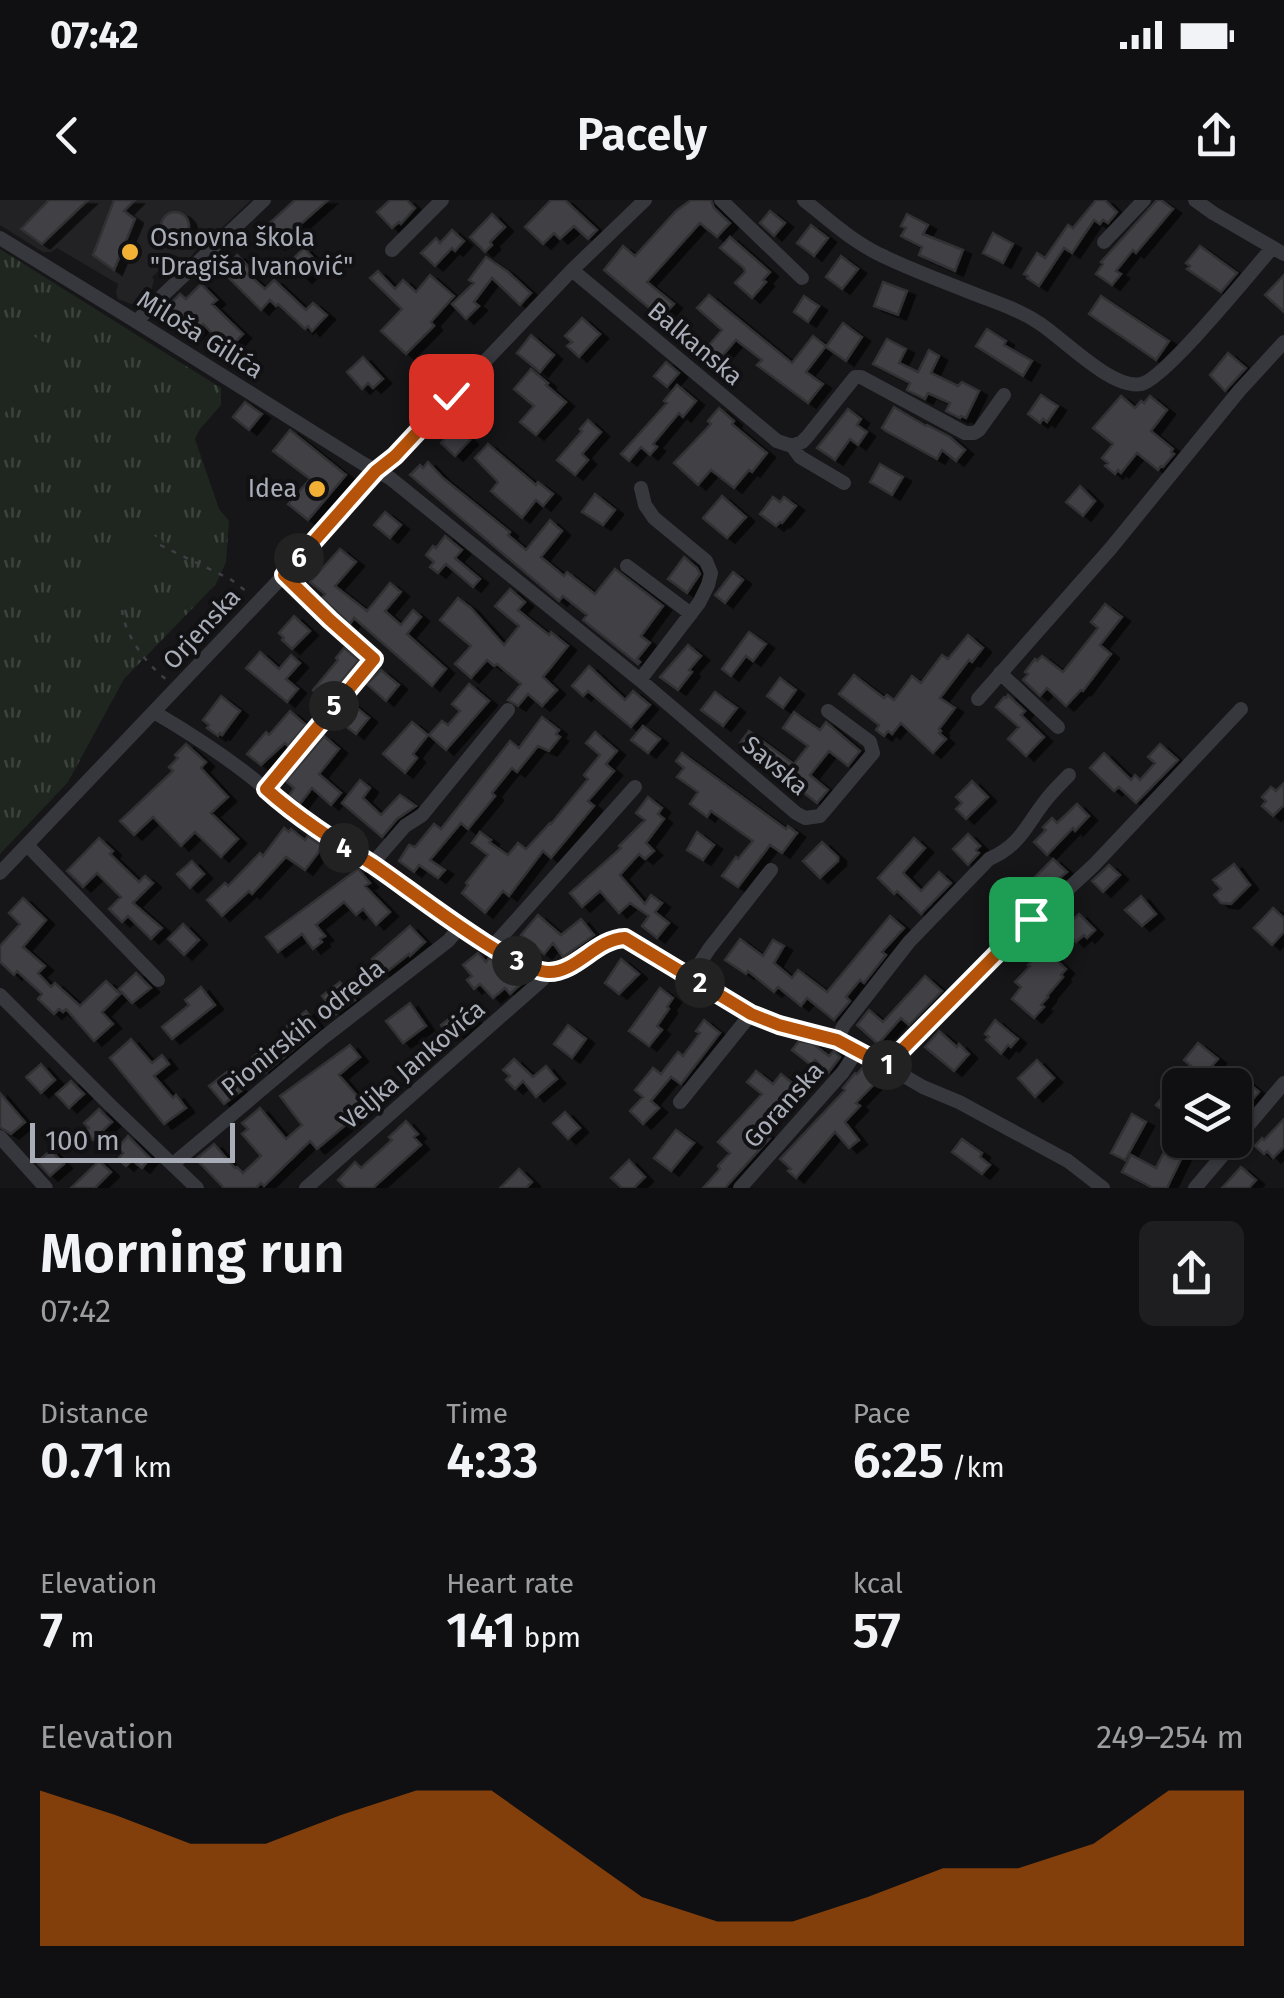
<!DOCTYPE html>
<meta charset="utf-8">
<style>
body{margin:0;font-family:"Fira Sans",sans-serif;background:#1e1e20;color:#f1f3f6;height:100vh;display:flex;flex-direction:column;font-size:38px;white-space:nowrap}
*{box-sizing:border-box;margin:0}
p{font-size:32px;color:#9c9d9f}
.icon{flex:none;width:55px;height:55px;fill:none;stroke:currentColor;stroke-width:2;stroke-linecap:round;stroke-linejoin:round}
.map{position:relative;height:988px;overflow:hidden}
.details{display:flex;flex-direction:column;background:#101012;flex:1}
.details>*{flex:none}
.buttons{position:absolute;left:1162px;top:868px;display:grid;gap:20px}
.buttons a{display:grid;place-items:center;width:90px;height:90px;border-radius:15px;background:#101012;box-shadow:0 2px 8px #0004,0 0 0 2px #303032;font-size:50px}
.scale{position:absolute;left:30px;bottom:25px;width:205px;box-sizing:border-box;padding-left:10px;border:5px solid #a8adb8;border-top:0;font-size:28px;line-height:35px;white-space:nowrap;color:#a8adb8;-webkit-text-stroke:8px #111113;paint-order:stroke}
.pin{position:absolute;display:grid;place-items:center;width:85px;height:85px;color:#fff;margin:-42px;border-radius:20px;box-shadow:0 5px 15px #0006}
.km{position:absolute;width:50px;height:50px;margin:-25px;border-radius:50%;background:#222;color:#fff;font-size:28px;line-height:50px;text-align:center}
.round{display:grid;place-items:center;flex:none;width:105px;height:105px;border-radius:15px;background:#1e1e20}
.summary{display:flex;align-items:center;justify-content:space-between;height:170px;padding:0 40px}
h1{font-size:55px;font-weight:600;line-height:75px}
.stats{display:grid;grid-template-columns:repeat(3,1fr);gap:15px;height:170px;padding:10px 40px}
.stats div{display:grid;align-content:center}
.stats b{font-size:50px;font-weight:600}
.stats small{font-size:28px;font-weight:400}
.stats p{font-size:28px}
.chart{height:280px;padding:20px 40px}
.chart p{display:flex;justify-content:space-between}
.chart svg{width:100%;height:180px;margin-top:10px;fill:#b45309;opacity:.7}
.status{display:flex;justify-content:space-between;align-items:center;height:70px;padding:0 50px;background:#101012;direction:ltr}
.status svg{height:28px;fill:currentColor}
header{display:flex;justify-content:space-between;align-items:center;height:130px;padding:0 40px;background:#101012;font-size:45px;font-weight:600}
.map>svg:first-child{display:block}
.built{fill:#222225}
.grass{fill:url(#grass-tufts)}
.pitch{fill:#1e261f}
.building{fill:#404145;stroke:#303034;stroke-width:2.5;filter:url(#shadow)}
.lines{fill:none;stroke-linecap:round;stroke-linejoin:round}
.path{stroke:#3d3f44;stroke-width:2.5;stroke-dasharray:5 8;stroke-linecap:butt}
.minor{stroke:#37383d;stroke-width:14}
.route-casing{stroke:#fff;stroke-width:20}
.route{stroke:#b45309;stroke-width:12}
.poi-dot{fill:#f2b134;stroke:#111113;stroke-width:4}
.labels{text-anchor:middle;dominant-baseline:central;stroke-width:8;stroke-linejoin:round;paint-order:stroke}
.poi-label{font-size:25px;fill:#a8adb8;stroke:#111113;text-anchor:start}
.street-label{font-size:25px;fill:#a8adb8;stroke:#111113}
</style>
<div class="status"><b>07:42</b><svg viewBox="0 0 49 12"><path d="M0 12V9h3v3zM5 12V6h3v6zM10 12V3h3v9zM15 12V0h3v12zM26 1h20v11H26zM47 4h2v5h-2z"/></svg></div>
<header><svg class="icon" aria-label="back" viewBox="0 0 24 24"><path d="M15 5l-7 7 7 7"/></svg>Pacely<svg class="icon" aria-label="share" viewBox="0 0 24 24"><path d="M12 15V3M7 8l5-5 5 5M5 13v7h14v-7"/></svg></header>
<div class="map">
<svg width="1284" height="988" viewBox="0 0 1284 988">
<defs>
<pattern id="grass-tufts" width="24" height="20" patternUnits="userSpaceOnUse" patternTransform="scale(2.5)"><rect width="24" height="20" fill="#1e261f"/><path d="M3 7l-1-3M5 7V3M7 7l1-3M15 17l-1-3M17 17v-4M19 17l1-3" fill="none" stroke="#3c433d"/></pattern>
<filter id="shadow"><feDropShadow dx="8" dy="4.5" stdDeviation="0" flood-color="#0009"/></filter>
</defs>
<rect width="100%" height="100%" fill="#161618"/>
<path class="built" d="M0,0H251L210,39L205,37L190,58L183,59L175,55L152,77L154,80L150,95L143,102L134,105L118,99L116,93L118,84L57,48L51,52H43L0,25Z"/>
<path class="grass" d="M0,49L221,188V205L200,229L195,239L219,309L229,321L226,362L216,384L124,479L68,582L0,654Z"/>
<path class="pitch" d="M0,115L48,145L0,221Z
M127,320L163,341L121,412L86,392Z"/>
<path class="building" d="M49,0H88L42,44L21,29Z
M114,0H135L124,11L135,19L114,70L93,55Z
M295,0H328L277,45L262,30Z
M390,0H407L415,8L401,24L399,22L392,28L377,12Z
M551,0H565L597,30L588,39L574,26L560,39L554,33L543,44L525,27Z
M691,0H711L714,8L730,23L717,37L700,23L647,82L674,104L661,118L604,70L623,46L635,56L676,11Z
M1096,0H1105L1117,12L1108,23L1103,20L1100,24L1094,20L1072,53L1064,48L1039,86L1027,78L1028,76L1024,74L1037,53L1045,58L1068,25L1073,28Z
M1157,0H1161L1173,9L1136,53L1133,50L1116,71L1121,74L1112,85L1096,74L1103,64L1101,62Z
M770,11L785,23L774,36L760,23Z
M161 26a14 14 0 1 1 28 0a14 14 0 1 1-28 0Z
M492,14L505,27L490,42L492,45L485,52L470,37Z
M907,14L928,25L923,34L963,50L955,71L919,55L922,47L901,36L906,28L901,26Z
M811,25L828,38L814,56L797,43Z
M452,30L464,41L455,51L452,48L435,66L421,53L436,38L440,43Z
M993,33L1013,44L1003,63L983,53Z
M730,37L770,72L763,80L766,82L752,98L735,83L745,72L744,68L720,48Z
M1200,46L1237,73L1221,92L1187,69L1190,66L1186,63Z
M304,48L319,64L304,78L289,63Z
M237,55L252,70L248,74L265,89L274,80L306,110L313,103L327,115L312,131L308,126L305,129L278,104L276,106L270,100L261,110L223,72Z
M841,56L858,69L842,89L826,77Z
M486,57L507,71L531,93L520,105L492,78L474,102L479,106L466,119L452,104L474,83L469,80Z
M378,71L395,89L403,80L416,92L430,75L454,96L431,122L434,126L406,154L381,131L402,109L370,78Z
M1284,75V112L1265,95Z
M883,82L907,91L898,115L874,106Z
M201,84L217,100L212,104L243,134L228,150L203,124L192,136L163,111L180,94L186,99Z
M709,95L792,163L813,136L826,146L806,172L823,184L808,203L757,165L762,160L736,140L718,161L705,150L722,130L697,108Z
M804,96L819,106L808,122L794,112Z
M1101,96L1169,141L1156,160L1089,114Z
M582,118L600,134L579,157L567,146L572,142L565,136Z
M843,123L862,137L846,161L826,147Z
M987,129L1006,141L1004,145L1032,161L1023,176L976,146Z
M531,135L554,155L540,172L517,153Z
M887,139L906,149L899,163L918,172L929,150L939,156L931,173L958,186L962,182L979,191L966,218L961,216L960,218L946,211L950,203L928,193L925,199L907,190L910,183L873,164Z
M1228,153L1246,168L1225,191L1210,175Z
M363,157L383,179L373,188L368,183L362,189L347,172Z
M666,162L679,173L667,187L654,176Z
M531,169L548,183L546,185L566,202L536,235L520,222L534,206L514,189Z
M677,185L696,201L683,217L679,213L653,244L657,247L650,255L641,247L629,261L621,254L667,203L664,201Z
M1041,195L1058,206L1047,222L1043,219L1040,223L1028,214Z
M1121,196L1135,208L1141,201L1144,203L1150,196L1167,210L1151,231L1173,249L1171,252L1174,254L1163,267L1161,266L1158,270L1137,253L1121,273L1118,270L1115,274L1105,266L1108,263L1102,258L1113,244L1093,228Z
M245,202L262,214L249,230L233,217Z
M894,207L926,226L927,225L950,237L965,250L956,261L942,250L937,259L886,231L882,228Z
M719,208L734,221L732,224L767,253L752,272L749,270L734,288L711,270L698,285L674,263L711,224L708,221Z
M848,209L861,219L857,225L867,232L858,245L850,239L835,260L817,248Z
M588,220L601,232L582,254L588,260L575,275L557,260L582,231L580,229Z
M456,227L470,240L455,256L441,243Z
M290,230L346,275L308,320L288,304L310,279L273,251Z
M488,244L536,285L538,282L553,294L543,306L536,300L522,318L491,291L498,282L475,258Z
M428,262L443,278L510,332L508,335L526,350L550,320L562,331L541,357L564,376L567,372L595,394L615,369L663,406L641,436L650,443L637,459L640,462L638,464L583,420L587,415L563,396L559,401L410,275L420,265L423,268Z
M880,264L903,277L892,295L870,282Z
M1080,286L1095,301L1083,316L1066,302Z
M595,294L615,310L603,325L582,312Z
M722,296L746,317L727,338L703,318Z
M773,297L780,302L784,297L796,306L782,323L780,322L776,326L760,314Z
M385,312L401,325L390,338L374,325Z
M445,336L462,350L455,358L480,379L473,387L446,364L438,373L430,367L434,362L426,355L433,346L436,348Z
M340,349L356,362L335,386L367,411L390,383L401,392L385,411L401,425L413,410L421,417L407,434L446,469L432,486L354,418L350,424L322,398L325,394L310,382Z
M684,357L697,368L700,374L687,393L668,379Z
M733,372L743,380L725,403L715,395Z
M510,389L525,402L518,410L549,435L551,432L568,446L543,477L557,490L542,506L528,494L518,506L508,500L521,484L497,464L494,466L487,460L471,478L455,464L471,446L440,420L458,398L471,408L504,445L519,426L495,406Z
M1105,404L1122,417L1100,445L1111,454L1083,491L1081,490L1066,506L1047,488L1040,496L1023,480L1028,474L1025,472L1035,459L1037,461L1042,456L1063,472L1098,428L1091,422Z
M294,416L310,431L292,449L282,440L284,438L279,433Z
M749,432L766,444L753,461L746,456L731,476L722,469Z
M968,435L983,448L972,462L969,460L940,498L955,508L939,529L941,531L939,533L946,539L933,553L901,523L892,534L888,531L884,536L876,530L879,525L839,494L854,475L884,498L887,495L894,500L912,476L921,483L942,455L948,459Z
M688,445L701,456L689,470L692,472L678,490L660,477Z
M344,448L359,460L326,500L313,490L338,460L336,458Z
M260,452L279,469L291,455L300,463L286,479L298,489L287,502L246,468Z
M589,466L625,500L633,491L650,505L631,527L588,491L583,496L572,486Z
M381,470L399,485L386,501L367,484Z
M780,478L796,490L783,508L767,496Z
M469,484L489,501L446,550L429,535L442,521L448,525L460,511L452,504Z
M715,492L737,508L723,526L701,510Z
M1008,495L1025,511L1021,515L1044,537L1026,556L1008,539L1019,527L996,507L1004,497L1006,498Z
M221,496L240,511L222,535L220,533L218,536L207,528L209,525L203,520Z
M351,503L369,518L356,534L338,520Z
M290,511L306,525L288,546L285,543L261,565L247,554L266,532L269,535Z
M794,512L820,530L826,522L860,551L848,566L829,551L810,575L828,590L817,603L762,560L760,562L751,556L753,553L740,543L749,531L794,564L808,546L783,528Z
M542,517L559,530L556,534L560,537L549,551L538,546L517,572L512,568L492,593L495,596L468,629L461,623L430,660L445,670L438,678L419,665L414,672L399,661L409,645L415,647L434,624L441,629L510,541L519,548Z
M412,522L428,535L413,554L417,558L405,573L383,554Z
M643,526L660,539L648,553L631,540Z
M595,532L617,551L606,564L614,571L588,601L594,606L551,658L543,651L509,696L503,691L485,713L462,693L468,685L466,683L488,655L472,643L480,632L491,640L489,642L508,655L518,643L526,649L550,623L551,624L588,579L584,575L600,555L586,543Z
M324,536L339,549L319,574L341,593L331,605L312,588L300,604L289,596L294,588L286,581Z
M186,544L206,562L201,568L228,597L211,613L238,639L221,657L195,632L181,646L153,617L134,635L120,621L173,571L169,567L178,558L175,555Z
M1160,544L1178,560L1136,603L1119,587L1114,591L1090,568L1104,553L1131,580L1135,575L1140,580L1155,563L1148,557Z
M682,553L786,629L788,626L797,633L782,653L770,645L738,687L722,676L736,657L738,659L753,641L711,611L707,617L690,604L698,592L677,577L684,568L676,561Z
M360,580L370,588L363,598L381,615L400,595L416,606L397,619L382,637L342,603Z
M972,581L988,597L966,619L956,609L962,603L956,597Z
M1284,583V605L1273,616L1262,606L1266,601L1262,597L1271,587L1276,591Z
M648,597L662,608L658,614L664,619L646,643L654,651L645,659L639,654L620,675L645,704L651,695L662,703L655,712L669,723L657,738L642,726L649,716L630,703L619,713L600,691L582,707L570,693L621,648L619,646L645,620L636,613Z
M1077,604L1089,616L1075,631L1073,628L1047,655L1034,642L1046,630L1043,627L1052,618L1057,623Z
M284,628L289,632L291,629L305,640L308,636L321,645L318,653L305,670L286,657L252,694L249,691L222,716L207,700L225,683L228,686L260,653L263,656Z
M697,632L714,645L703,660L687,650Z
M968,634L980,646L976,650L979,653L968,665L953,649Z
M99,638L113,651L110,654L139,682L145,676L153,683L133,703L162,728L151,739L128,716L122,722L109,709L121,697L97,673L83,687L67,671Z
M914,638L925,648L903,673L921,691L939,672L951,683L921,714L897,691L894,694L878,678Z
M822,642L838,657V661L820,678L803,661Z
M1053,659L1067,672L1044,691L1042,689L1026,705L1030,708L1015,719L992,697L1006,683L1018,694Z
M192,661L204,674L190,688L177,674Z
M1234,664L1250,685L1231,704L1221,703L1214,695L1221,689L1213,680Z
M1109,665L1120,675L1103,692L1092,681Z
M358,669L370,683L365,686L390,712L376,725L363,709L356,715L344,702L316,725L325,736L320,739L322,742L313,749L302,734L278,752L266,737Z
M1141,696L1156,714L1142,726L1125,710Z
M23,698L46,720L23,747L45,766L38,773L51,787L55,783L80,806L106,781L120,794L102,812L113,824L94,841L66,809L63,812L59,809L54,814L38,799L42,794L17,771L14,775L0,762V746L20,724L9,713Z
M1273,708L1284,718V732L1272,745L1254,728Z
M1079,714L1095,730L1087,738L1084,735L1076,742L1060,726L1071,716L1074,719Z
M538,715L561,735L581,719L594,735L563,757L553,743L544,754L521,735Z
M890,716L904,728L882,752L886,755L864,783L860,780L846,797L850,801L834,820L807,798L801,806L778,787L774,792L748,771L746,774L725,760L740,739L763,756L773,740L784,746L774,763L792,778L798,770L827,792Z
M183,724L199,740L184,755L168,739Z
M410,726L425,742L410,756L409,754L384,774L372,759Z
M1048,752L1066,769L1061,775L1063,777L1047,796L1048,797L1041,805L1044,807L1034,818L1012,799L1021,787L1015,782L1030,766L1028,765L1038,754L1043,758Z
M478,753L486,762L489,758L515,772L523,782L510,794L505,788L493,798L480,784L474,789L467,780L472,776L463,765Z
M621,759L639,774L619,794L605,783Z
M136,773L151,788L132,803L119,789Z
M925,776L942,791L909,825L901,818L878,844L857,825L869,810L883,822Z
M340,782L355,800L336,814L322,796Z
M201,787L215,805L172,839L162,827L189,805L185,800Z
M660,788L673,798L667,807L669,809L657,826L662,830L649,846L629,831Z
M410,803L426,826L403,843L386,821Z
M464,807L476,822L458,836L453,830L448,835L441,825Z
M306,811L319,828L265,873L253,857L290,830L287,826Z
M704,820L720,833L681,884L671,877L651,901L659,908L643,924L630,911L643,897L635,890L653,868L661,874L678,852L683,856L700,833L696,831Z
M995,820L1018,839L1011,847L1008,845L1001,854L986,840L989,837L985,834Z
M568,825L586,839L572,858L554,844Z
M939,831L957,847L959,844L969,854L954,871L925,847Z
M131,839L152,863L162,855L169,864L154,876L173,898L176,895L186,908L164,924L110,858Z
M799,841L813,844L829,856L834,851L840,857L828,873L815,860L811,865L792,850Z
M1198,843L1218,859L1212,866L1218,871L1209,881L1184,860Z
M350,845L360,857L339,875L367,907L317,949L310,941L264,986L261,983L256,988H224L196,959L214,944L235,968L237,967L243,973L261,956L242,934L248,929L242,923L260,908L286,939L302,925L280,896Z
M514,859L533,877L546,866L557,879L536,897L523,881L515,889L506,880L510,876L503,870Z
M1037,860L1054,878L1035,897L1018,878Z
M41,864L55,880L41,893L26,877Z
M865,865L881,877L856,903L860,906L845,922L859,940L849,948L835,932L796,978L788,971L791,969L780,959L845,890L843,888L855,873L857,874Z
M756,871L773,884L781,874L799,888L784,907L777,902L757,925L770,938L725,988H703L720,969L718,966L730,953L718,942L762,894L747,882Z
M227,872L241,891L224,904L209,886Z
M1244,879L1259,892L1242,912L1235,906V889Z
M71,881L84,894L69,908L56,894Z
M1168,890L1180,897V924L1156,905Z
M0,893L25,922L11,934L0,927Z
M99,909L112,922L93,940L85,931L89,928L84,923Z
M565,912L580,928L568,939L553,923Z
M1132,914L1146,922L1125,960L1111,953Z
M1284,919V947L1273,958L1267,951L1264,954L1255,946L1262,938L1264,940Z
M406,921L418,934L414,937L421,945L373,988H346L338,980L355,962L361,968L392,940L389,937Z
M676,930L694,943L671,971L654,958Z
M128,936L150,958L142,968L132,960L126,966L118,959L123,953L117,948Z
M962,939L982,953L980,957L990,965L982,974L952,952Z
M1170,940H1180L1188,945L1167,988H1153L1122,972L1131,955L1156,968Z
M51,950L64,964L50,976L37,962Z
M629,960L645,977L634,988H622L611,978Z
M99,961L111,972L95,988H71Z
M1241,967L1256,980L1249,988H1222Z
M519,969L532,982L526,988H500Z"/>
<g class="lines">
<path class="path" d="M160,345L230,379L250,394
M122,410C125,436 147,465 167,480"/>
<path class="minor" d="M721,0L802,78
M804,0C830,21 854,43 885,57C910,69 936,79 962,89C988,100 1015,107 1039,123C1064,139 1112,190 1141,184C1164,180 1252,71 1272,48
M1195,0L1213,13L1284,54
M0,38L137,122L362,263L390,278L640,480L796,613L805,618L820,616L873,553L870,542L828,511
M1104,42L1144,0
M392,50L442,0
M572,70L777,241L792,246L800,257L844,283
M137,122L146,111L264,0
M792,246L802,242L807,237L855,177H861L965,233H974L979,230L1004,195
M627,366L691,414
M284,375L329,420L376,461
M1000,473L1058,527
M640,480L699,403L708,385L711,373L706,361L654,318L645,305L641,288
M978,499L1111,348L1239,191L1284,142
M154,512C193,535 233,561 267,590C275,597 282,604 290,610C333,643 379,669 423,700C454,721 505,761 540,771C574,780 597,731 630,740L751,814L779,825L837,839L858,849L923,887L959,902L1068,961L1103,988
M266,589L374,459
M27,645L158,780
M372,664L405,626L422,615L508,510
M0,673L284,375L376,271L395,256L572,70L645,0
M493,746L635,587
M691,777L709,749L771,670
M0,795L110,905L197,988
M837,839L844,825L909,742L989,659C1021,645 1026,625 1046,600C1053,591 1061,583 1069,575
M886,866L1028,721L1040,715L1094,665L1241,509
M1171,879L1180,887
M680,902L751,814
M0,937L46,988
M173,964L323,838L448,741L461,726
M306,988L533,788L542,780L546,772
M740,988L843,872L858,849
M1195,988L1284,883"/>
</g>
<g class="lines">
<defs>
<path id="route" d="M451,196L395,256L376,271L360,289L284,375L330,420L374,459L266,589C298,618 335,641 372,664C407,687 513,772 549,772C577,772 596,739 625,738L751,814L779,825L837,840L886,866L1031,719"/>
</defs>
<use href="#route" class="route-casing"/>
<use href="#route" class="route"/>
</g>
<g class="poi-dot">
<circle cx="130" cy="52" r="10"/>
<circle cx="317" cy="289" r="10"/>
</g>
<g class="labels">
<g class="poi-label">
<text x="150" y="38">Osnovna škola<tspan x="150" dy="29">"Dragiša Ivanović"</tspan></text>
<text x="297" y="289" text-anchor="end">Idea</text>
</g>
<g class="street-label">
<text transform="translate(200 135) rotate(32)">Miloša Gilića</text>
<text transform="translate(695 144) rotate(40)">Balkanska</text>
<text transform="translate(202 429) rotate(-47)">Orjenska</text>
<text transform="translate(775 566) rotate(40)">Savska</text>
<text transform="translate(303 828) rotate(-39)">Pionirskih odreda</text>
<text transform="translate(413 865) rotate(-41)">Veljka Jankovića</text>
<text transform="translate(784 905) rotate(-48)">Goranska</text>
</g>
</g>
</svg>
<div class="buttons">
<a><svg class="icon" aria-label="layers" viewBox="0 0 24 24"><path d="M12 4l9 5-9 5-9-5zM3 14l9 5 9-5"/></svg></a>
</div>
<div class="scale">100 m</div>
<div class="pin" style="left:1031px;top:719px;background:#1e9e55"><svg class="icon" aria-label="arrive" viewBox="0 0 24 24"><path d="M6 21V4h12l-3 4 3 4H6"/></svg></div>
<div class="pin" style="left:451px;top:196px;background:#d93025"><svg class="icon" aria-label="check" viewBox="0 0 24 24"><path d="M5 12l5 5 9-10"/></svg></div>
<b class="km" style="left:887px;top:865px">1</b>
<b class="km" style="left:700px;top:783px">2</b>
<b class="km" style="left:517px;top:761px">3</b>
<b class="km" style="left:344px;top:648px">4</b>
<b class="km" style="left:334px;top:506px">5</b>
<b class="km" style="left:299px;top:358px">6</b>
</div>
<section class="details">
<div class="summary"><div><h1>Morning run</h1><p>07:42</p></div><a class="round"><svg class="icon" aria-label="share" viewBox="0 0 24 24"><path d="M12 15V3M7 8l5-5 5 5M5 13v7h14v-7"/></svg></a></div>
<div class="stats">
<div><p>Distance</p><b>0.71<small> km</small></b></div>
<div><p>Time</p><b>4:33</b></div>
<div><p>Pace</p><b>6:25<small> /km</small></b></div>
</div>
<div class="stats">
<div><p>Elevation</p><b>7<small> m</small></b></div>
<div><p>Heart rate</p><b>141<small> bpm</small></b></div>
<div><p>kcal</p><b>57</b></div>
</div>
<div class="chart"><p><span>Elevation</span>249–254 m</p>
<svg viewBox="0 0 160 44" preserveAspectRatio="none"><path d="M0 44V6L10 12L20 19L30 19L40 12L50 6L60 6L70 19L80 32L90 38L100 38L110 32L120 25L130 25L140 19L150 6L160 6V44z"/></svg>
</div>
</section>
